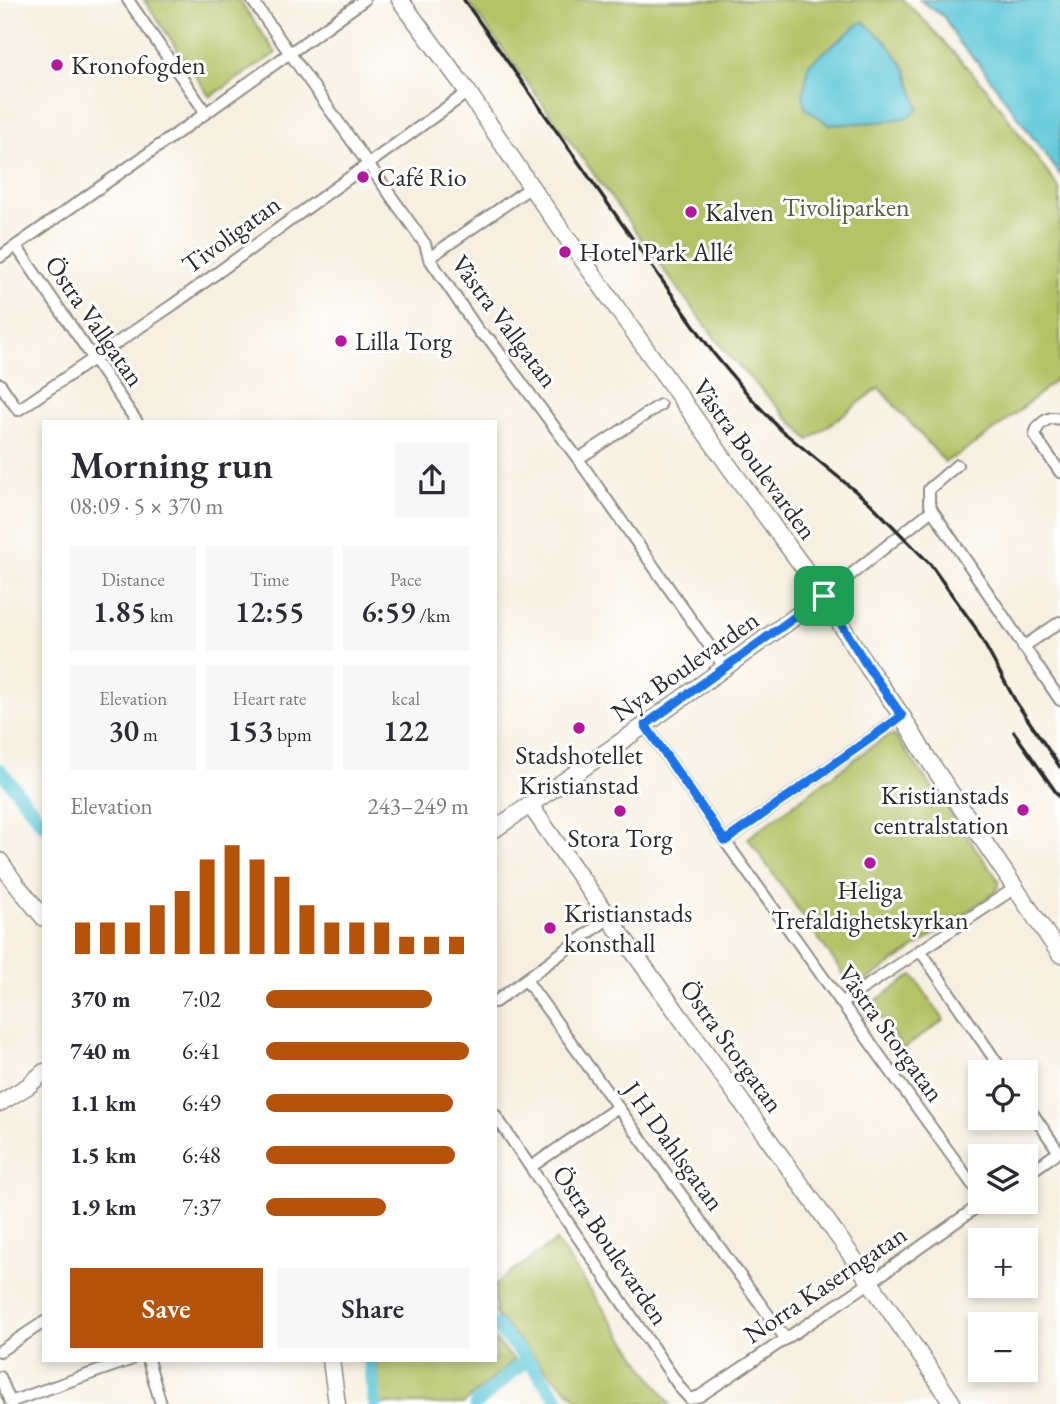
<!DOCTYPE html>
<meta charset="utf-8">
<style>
body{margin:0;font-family:"EB Garamond",serif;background:#f7f7f7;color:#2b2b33;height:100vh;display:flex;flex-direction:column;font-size:26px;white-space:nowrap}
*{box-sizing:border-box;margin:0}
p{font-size:23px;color:#7c7c81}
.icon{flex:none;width:38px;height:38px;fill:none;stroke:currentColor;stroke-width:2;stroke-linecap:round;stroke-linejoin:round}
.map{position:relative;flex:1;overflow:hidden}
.side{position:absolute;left:42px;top:420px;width:455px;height:942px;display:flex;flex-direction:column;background:#fff;border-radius:0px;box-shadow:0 4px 10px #0003}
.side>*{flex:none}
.buttons{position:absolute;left:968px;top:1060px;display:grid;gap:14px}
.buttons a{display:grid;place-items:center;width:70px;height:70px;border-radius:0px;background:#fff;box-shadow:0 4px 10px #0003;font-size:35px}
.pin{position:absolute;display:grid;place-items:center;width:60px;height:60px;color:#fff;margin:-30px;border-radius:14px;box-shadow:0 4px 10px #0006}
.round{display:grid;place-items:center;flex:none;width:74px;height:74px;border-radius:0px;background:#f7f7f7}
.summary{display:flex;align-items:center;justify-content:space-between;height:119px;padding:0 28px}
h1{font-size:38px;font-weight:600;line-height:52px}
.metrics{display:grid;grid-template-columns:repeat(3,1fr);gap:10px;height:119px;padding:7px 28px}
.metrics div{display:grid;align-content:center;border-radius:0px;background:#f7f7f7;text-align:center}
.metrics b{font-size:30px;font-weight:600}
.metrics small{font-size:19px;font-weight:400}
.metrics p{font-size:19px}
.chart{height:196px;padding:14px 28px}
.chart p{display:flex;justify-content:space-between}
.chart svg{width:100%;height:126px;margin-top:7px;stroke:#b45309;stroke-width:6}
.cta{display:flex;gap:14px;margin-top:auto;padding:14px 28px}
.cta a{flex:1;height:80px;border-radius:0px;background:#b45309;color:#fff;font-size:28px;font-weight:600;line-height:80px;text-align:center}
.cta a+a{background:#f7f7f7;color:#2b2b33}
ul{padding:0 28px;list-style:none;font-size:23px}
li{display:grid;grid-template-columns:112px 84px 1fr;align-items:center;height:52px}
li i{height:18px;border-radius:9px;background:#b45309}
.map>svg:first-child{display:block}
.green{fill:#b3c366;stroke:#6f7748;stroke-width:2}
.water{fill:#5dc7d8;stroke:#447982;stroke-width:2}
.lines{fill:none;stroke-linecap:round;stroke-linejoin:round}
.canal{stroke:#5dc7d8;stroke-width:14}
.street-casing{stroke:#918e86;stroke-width:14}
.secondary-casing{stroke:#918e86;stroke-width:19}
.street{stroke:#fff;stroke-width:10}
.secondary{stroke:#fff;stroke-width:16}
.rail{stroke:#2b2b2b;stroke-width:3.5}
.route-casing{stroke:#fff;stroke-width:14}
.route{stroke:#1a73e8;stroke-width:9}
.poi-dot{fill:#b5179e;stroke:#fff;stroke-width:2.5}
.labels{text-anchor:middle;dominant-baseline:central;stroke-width:6;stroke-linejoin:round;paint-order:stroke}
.poi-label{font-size:26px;fill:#2b2b2b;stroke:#fff;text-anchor:start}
.park-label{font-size:26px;fill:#5b6040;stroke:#fff}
.street-label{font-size:26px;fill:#2b2b2b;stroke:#fff}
</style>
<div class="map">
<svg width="1060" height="1404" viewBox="0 0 1060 1404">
<rect width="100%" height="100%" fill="#fff"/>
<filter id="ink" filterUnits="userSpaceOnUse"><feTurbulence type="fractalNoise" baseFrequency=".0143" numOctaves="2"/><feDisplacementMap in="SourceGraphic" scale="14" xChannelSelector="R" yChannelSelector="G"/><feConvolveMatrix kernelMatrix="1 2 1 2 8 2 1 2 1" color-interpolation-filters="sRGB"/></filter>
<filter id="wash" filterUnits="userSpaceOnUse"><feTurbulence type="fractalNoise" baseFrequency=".00686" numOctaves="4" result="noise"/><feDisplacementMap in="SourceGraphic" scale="28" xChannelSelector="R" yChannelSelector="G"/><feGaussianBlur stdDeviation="1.57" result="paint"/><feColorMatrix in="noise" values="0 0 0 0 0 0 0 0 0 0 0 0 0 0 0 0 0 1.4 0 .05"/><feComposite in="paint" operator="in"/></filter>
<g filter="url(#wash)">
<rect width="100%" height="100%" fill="#f7f0e0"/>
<path class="green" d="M144,0H239L276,53L210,97Z
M467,0H903L921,17L985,87L1060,190V376C1024,407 987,439 945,462L879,388L809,440L729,356L669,277Z
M893,735L898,740L999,881V886L996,892L854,989L748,838L885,737Z
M913,975L944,1020L903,1049L874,1007L864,1013V1009Z
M556,1241L670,1404H583L544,1368L495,1314V1284Z
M495,1340L514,1360L463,1404H380L377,1360H495Z"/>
<path class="water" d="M920,0H1060V175L977,61L959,43L944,17Z
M863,21L887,43L906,69L919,109L909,117L879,122L830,125L805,108L803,95L809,64Z"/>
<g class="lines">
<path class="canal" d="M0,770L44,825
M495,1325L527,1359L562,1404
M370,1360L375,1404
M476,1404L527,1359"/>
</g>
</g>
<g filter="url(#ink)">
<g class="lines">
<defs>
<path id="street" d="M128,0L206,113
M252,0L425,244L429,258L480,333L490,340L578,459L725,668
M16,246L137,422
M0,257L206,113L364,0
M429,258L531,187
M0,384L18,410L174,304L468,92
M1060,419C1048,415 1036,425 1035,436L1060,472
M578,459L660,405
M957,465L929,489V502L932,510L1060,700
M824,596L932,510
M1023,647L1060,622
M645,725L725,841L980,1195
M725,841L902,716
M920,950L1004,1073
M526,980L785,1338
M495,1002L609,918
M841,1003L1015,888
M1026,1104L1059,1152
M495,1115L681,1389L690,1399L700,1396L871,1282L984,1202
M531,1167L618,1107
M1026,1175L1060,1151
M0,1351L44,1322
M148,1360L161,1404
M0,1377L11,1404
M10,1402L130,1360"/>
<path id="secondary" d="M400,0L468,92L531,187L731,469L809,575L869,669L902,716L926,756L1060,954
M530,805C668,1006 818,1200 953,1404
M495,829L645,725L824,596
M0,861L15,883L44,918
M0,1103L28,1086L44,1072
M331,1360L337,1404"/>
</defs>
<use href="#street" class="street-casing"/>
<use href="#secondary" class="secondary-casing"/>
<use href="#street" class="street"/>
<use href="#secondary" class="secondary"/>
<path class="rail" d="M464,0L714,354L750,397L781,430L871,504L930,564L975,627L1016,702L1060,767
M1014,732L1060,798"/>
</g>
</g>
<g class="lines" filter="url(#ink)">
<defs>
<path id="route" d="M824,596L869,669L902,716L725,841L645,725Z"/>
</defs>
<use href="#route" class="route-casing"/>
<use href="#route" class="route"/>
</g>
<g class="poi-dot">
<circle cx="57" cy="65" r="7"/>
<circle cx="363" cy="177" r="7"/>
<circle cx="691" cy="212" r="7"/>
<circle cx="565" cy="252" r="7"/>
<circle cx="341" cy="341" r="7"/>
<circle cx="579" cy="728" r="7"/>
<circle cx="1023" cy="810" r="7"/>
<circle cx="620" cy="811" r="7"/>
<circle cx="870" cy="863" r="7"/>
<circle cx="550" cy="928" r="7"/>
</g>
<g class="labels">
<g class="poi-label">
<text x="71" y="65">Kronofogden</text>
<text x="377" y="177">Café Rio</text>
<text x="705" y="212">Kalven</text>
<text x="579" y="252">Hotel Park Allé</text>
<text x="355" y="341">Lilla Torg</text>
<text x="579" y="755" text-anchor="middle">Stadshotellet<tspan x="579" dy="30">Kristianstad</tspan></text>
<text x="1009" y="795" text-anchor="end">Kristianstads<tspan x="1009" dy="30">centralstation</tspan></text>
<text x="620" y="838" text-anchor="middle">Stora Torg</text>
<text x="870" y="890" text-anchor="middle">Heliga<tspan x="870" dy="30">Trefaldighetskyrkan</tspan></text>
<text x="564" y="913">Kristianstads<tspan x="564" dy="30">konsthall</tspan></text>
</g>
<g class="park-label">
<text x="846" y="207">Tivoliparken</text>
</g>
<g class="street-label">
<text transform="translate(231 234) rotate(-36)">Tivoligatan</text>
<text transform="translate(95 321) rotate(55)">Östra Vallgatan</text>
<text transform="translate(505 321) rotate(53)">Västra Vallgatan</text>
<text transform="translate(755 459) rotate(54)">Västra Boulevarden</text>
<text transform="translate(685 666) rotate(-35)">Nya Boulevarden</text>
<text transform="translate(891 1033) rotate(54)">Västra Storgatan</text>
<text transform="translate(732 1046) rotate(54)">Östra Storgatan</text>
<text transform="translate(674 1146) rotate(54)">J H Dahlsgatan</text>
<text transform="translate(611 1245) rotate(56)">Östra Boulevarden</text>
<text transform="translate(825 1284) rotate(-34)">Norra Kaserngatan</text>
</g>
</g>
</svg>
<div class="buttons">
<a><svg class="icon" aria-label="locate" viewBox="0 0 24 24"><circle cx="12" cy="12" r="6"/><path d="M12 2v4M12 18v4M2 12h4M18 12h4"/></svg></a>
<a><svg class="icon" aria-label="layers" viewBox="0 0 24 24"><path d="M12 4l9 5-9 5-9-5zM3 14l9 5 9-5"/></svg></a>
<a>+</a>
<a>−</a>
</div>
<div class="pin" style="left:824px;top:596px;background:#1e9e55"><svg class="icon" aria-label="arrive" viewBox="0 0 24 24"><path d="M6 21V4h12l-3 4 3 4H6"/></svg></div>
<section class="side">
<div class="summary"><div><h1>Morning run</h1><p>08:09 · 5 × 370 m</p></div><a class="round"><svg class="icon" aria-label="share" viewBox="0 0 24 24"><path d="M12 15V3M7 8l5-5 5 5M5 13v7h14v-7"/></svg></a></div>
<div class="metrics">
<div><p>Distance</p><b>1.85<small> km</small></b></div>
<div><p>Time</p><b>12:55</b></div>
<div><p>Pace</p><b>6:59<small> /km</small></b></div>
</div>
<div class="metrics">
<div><p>Elevation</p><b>30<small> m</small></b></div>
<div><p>Heart rate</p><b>153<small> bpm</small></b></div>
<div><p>kcal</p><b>122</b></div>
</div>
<div class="chart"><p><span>Elevation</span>243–249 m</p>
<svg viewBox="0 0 160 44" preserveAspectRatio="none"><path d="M5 44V33M15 44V33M25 44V33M35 44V27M45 44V22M55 44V11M65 44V6M75 44V11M85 44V17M95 44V27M105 44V33M115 44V33M125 44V33M135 44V38M145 44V38M155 44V38"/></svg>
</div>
<ul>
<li><b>370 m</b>7:02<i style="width:82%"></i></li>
<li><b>740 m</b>6:41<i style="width:100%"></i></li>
<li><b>1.1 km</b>6:49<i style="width:92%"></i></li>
<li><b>1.5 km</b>6:48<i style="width:93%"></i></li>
<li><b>1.9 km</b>7:37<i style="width:59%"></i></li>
</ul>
<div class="cta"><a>Save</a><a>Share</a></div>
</section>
</div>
